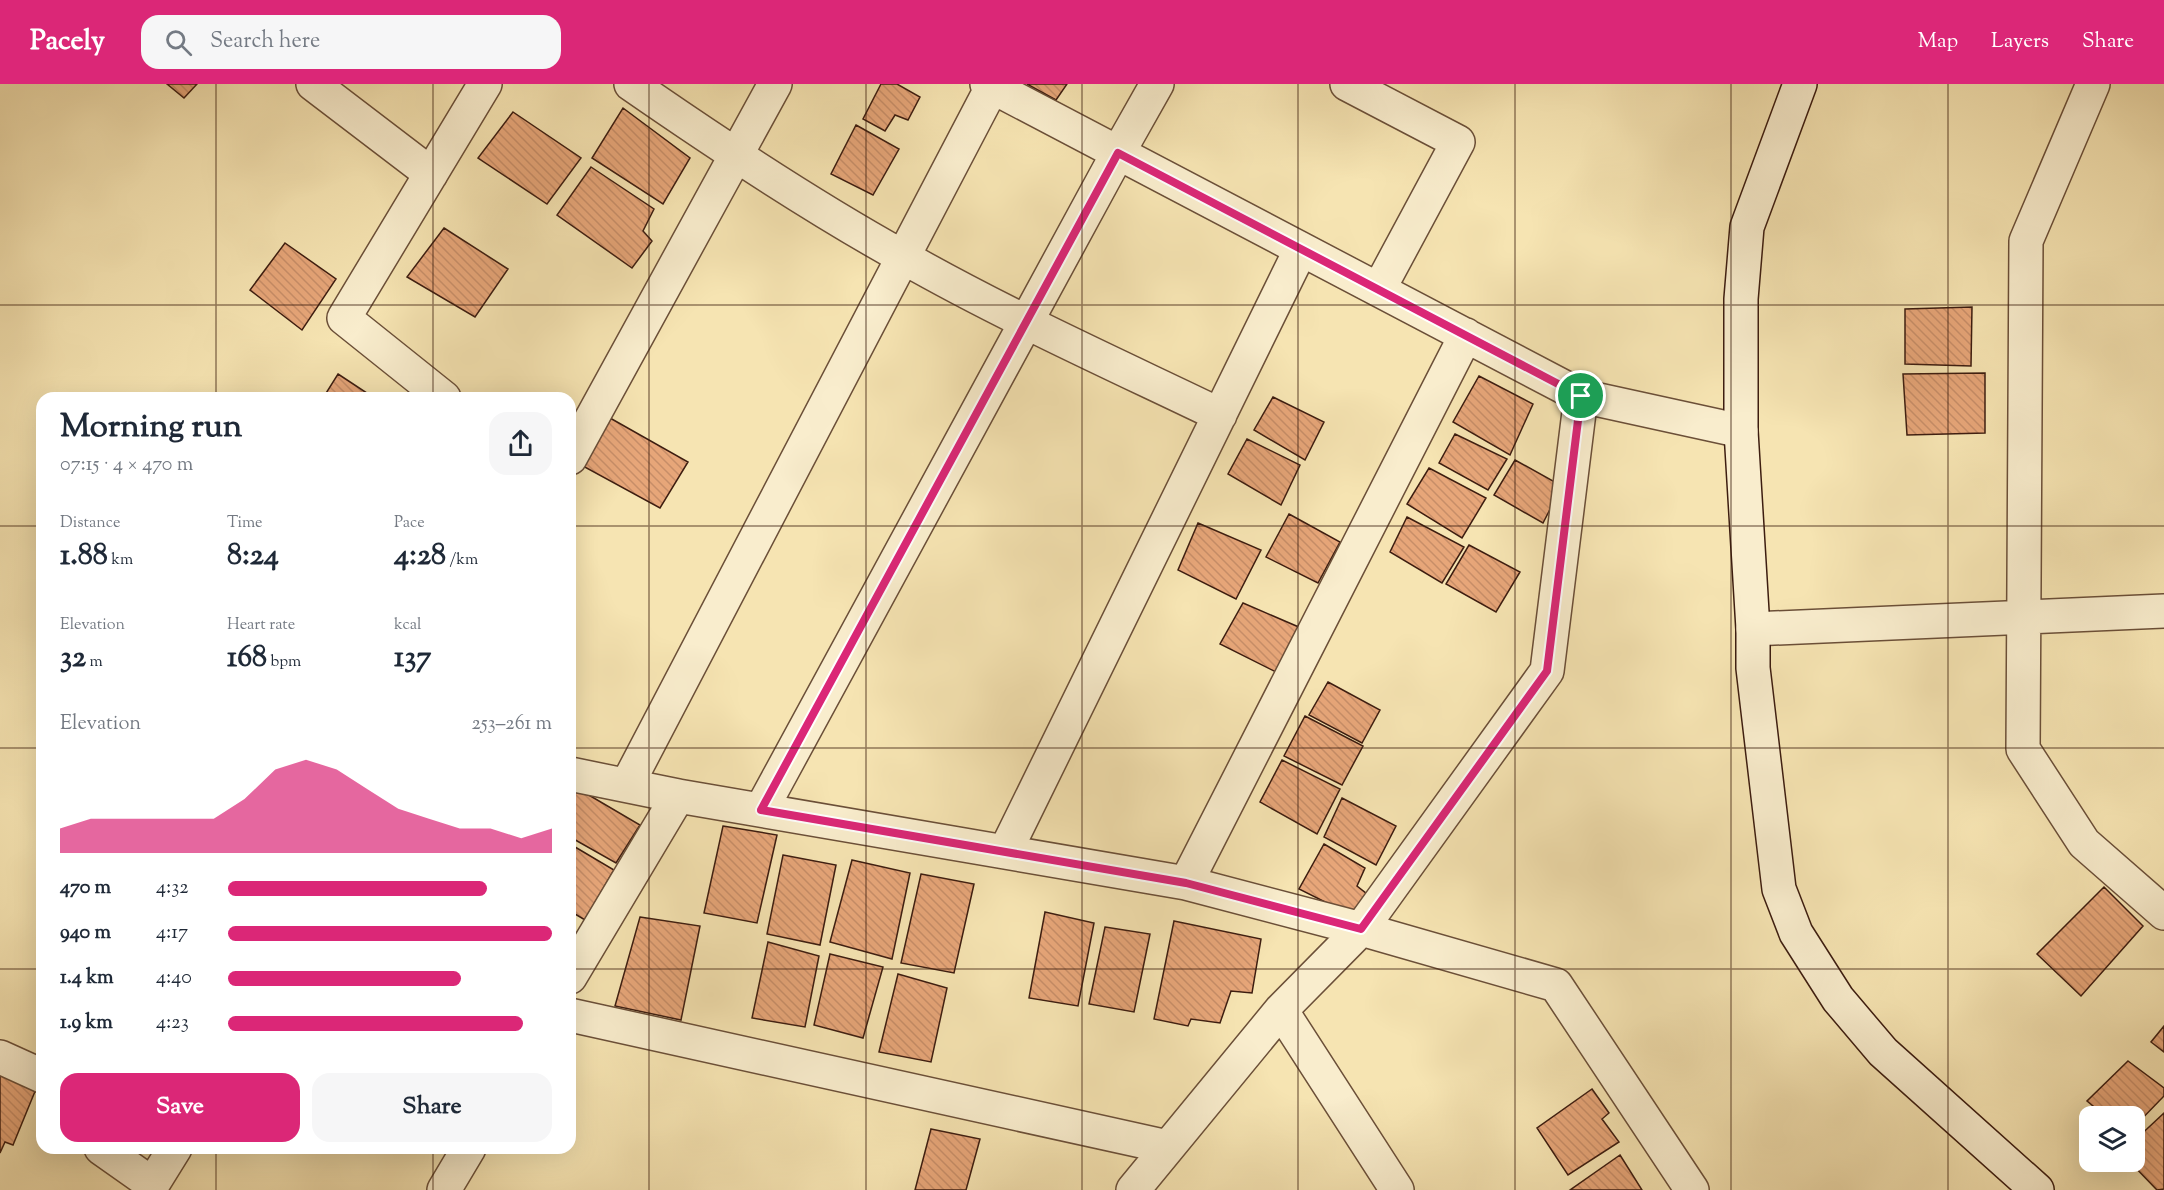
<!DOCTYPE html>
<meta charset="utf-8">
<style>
body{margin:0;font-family:"Sorts Mill Goudy",serif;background:#f6f6f7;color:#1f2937;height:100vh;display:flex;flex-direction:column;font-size:22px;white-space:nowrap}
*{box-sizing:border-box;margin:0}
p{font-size:20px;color:#747a83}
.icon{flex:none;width:33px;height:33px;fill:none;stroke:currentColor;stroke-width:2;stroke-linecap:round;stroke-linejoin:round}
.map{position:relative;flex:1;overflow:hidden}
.panel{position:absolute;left:36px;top:308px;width:540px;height:762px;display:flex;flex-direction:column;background:#fff;border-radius:18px;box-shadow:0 6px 24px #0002}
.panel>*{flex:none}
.controls{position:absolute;left:2079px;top:1022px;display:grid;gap:12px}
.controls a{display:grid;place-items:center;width:66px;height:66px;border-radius:12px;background:#fff;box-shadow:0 6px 24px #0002;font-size:30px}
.pin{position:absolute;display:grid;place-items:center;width:51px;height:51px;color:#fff;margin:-26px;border:3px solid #fff;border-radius:50%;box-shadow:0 2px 6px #0007}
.round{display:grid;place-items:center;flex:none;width:63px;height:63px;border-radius:18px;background:#f6f6f7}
.head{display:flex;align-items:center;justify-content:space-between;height:102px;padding:0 24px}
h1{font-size:33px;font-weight:700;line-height:45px}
.stats{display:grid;grid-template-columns:repeat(3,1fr);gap:9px;height:102px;padding:6px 24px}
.stats div{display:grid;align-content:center}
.stats b{font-size:30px;font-weight:700}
.stats small{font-size:16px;font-weight:400}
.stats p{font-size:16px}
.chart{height:168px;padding:12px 24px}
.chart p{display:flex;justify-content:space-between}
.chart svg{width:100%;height:108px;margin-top:6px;fill:#db2777;opacity:.7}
.button{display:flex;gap:12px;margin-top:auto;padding:12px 24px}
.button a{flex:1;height:69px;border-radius:18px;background:#db2777;color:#fff;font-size:24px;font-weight:700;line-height:69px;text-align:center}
.button a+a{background:#f6f6f7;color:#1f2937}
ul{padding:0 24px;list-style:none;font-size:20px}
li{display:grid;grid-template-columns:96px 72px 1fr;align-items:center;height:45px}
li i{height:15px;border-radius:8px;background:#db2777}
header{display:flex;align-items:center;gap:36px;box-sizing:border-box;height:84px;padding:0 30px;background:#db2777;color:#fff}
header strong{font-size:28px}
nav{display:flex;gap:33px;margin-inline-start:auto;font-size:21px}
.search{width:420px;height:54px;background:#f6f6f7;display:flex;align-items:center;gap:15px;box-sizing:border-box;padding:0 21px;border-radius:18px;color:#747a83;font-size:22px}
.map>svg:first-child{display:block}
.building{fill:url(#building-back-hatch);stroke:#3d1d10;stroke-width:1.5}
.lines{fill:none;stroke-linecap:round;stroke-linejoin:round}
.street-casing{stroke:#6b4f38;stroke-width:36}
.secondary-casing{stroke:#3d1d10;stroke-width:36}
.street{stroke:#f9edcd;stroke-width:33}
.secondary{stroke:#f9edcd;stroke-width:33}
.route-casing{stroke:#fff;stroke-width:12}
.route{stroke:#db2777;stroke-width:8}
.grid{fill:none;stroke:#3d1d10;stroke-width:1.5;stroke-opacity:0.55}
</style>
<header>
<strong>Pacely</strong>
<div class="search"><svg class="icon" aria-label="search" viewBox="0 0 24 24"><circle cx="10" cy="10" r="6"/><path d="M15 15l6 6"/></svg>Search here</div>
<nav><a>Map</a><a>Layers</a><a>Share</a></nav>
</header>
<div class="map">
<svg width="2164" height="1106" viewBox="0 0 2164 1106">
<defs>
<pattern id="building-back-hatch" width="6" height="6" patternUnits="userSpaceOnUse" patternTransform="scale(1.5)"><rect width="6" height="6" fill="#e7a679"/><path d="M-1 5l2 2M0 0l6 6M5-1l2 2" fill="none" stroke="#c78e68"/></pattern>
</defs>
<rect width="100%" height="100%" fill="#f6e4b2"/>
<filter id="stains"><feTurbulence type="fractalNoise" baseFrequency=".00333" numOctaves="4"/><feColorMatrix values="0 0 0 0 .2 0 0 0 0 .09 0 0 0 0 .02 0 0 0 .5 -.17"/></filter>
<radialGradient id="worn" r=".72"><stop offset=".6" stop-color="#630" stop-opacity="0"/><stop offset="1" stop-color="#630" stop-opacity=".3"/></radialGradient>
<path class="building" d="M167,0H197L184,14Z
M881,0H897L920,13L908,36L895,31L885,47L863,35Z
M1027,0H1067L1056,16Z
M623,24L690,74L663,120L592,74Z
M513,28L581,74L547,120L478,74Z
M856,41L899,65L873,111L831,90Z
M591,83L654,125L643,147L652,157L632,184L557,131Z
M444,144L508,185L475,233L407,193Z
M285,159L336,195L302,246L250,206Z
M1972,223L1971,282L1905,280V225Z
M1985,289V349L1907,351L1903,290Z
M338,290L373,313L323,314Z
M1479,292L1533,320L1510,371L1453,338Z
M1273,313L1324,338L1305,376L1254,346Z
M610,334L688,378L660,424L581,381Z
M1455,350L1507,375L1488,406L1439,379Z
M1247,355L1300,381L1281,421L1228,390Z
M1515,376L1562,402L1543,439L1494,411Z
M1429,384L1486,414L1462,454L1407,420Z
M1289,430L1340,458L1318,499L1266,473Z
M1407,433L1464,463L1442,499L1390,468Z
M1198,439L1261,466L1236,515L1178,486Z
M1469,461L1520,488L1496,528L1446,500Z
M1243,519L1301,544L1280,590L1220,560Z
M1328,598L1380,626L1362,659L1309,631Z
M1305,632L1363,662L1342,701L1284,672Z
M1282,676L1340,705L1317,750L1260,718Z
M570,700L640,741L616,779L570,753Z
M1342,714L1396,742L1376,781L1324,753Z
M723,742L777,751L757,839L704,829Z
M570,760L614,786L585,836L570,827Z
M1324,760L1365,784L1357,802L1367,810L1351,831L1299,805Z
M783,771L836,781L820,861L767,850Z
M852,776L910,789L892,875L830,858Z
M921,790L974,800L954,889L901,879Z
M2104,803L2143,842L2081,912L2037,870Z
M1045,828L1094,839L1078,922L1029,914Z
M640,833L700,842L681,936L615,922Z
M1174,837L1261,855L1252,909L1231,907L1220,939L1191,935L1188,942L1154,935Z
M1105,843L1150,850L1134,928L1089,920Z
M768,858L819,872L805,943L752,934Z
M830,870L883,883L863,954L814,941Z
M898,890L947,904L931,978L879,968Z
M2164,942V968L2151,958Z
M2128,977L2164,1004V1012L2134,1043V1032H2105L2087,1017Z
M0,990L36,1005L13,1061L5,1058L0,1069Z
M1592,1005L1609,1029L1602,1035L1619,1058L1568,1091L1537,1044Z
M2164,1029V1105L2157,1106L2129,1077H2134V1057Z
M931,1045L980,1055L966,1106H915Z
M1620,1071L1642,1106H1570Z"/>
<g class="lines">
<defs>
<path id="street" d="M313,0L431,90
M631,0C719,61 809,121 903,173C1005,231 1114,280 1220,331
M987,0L1581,312L1741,347
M1347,0L1458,58L1379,205
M2093,0L2026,157L2023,665L2084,759L2164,829
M444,314L344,234L485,0
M570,374L775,0
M1753,545L2164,527
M570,690L678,712
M627,701L992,3
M761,726L1118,69L1157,0
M1005,768L1301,165
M1186,799L1466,251
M570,893L678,712L1186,799L1361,845L1556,901L1692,1106
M1281,926L1397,1106
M570,931L1168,1063
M0,973L42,992
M101,1064L152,1100
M149,1106L175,1064
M444,1106L469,1064
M1133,1106L1281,926L1361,845L1547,587L1581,312"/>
<path id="secondary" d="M1800,0L1747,143L1741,215V347L1753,545V584L1779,805L1796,849L1838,915L1883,968L2037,1106"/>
</defs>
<use href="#street" class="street-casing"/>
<use href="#secondary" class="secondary-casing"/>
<use href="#street" class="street"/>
<use href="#secondary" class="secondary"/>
</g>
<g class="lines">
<defs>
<path id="route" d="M1118,69L1581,312L1547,587L1361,845L1186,799L761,726Z"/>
</defs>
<use href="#route" class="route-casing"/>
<use href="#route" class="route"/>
</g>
<path class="grid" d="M216,0V314M433,0V314M649,0V1106M866,0V1106M1082,0V1106M1298,0V1106M1515,0V1106M1731,0V1106M1948,0V1106M0,221H2164M0,442H42M570,442H2164M0,664H42M570,664H2164M0,885H42M570,885H2164M216,1064V1106M433,1064V1106"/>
<rect width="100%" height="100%" filter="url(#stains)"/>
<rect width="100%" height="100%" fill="url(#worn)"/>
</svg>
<div class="controls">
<a><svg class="icon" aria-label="layers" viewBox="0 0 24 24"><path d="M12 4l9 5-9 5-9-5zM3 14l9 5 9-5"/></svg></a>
</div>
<div class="pin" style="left:1581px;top:312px;background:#1e9e55"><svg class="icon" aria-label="arrive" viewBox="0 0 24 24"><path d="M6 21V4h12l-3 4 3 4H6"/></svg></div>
<section class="panel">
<div class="head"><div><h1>Morning run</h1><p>07:15 · 4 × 470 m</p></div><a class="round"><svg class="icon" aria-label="share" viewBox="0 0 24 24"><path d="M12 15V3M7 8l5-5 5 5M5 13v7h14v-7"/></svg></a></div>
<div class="stats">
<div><p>Distance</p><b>1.88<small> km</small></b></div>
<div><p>Time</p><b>8:24</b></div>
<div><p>Pace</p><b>4:28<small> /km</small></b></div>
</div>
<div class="stats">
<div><p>Elevation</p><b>32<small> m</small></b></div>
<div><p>Heart rate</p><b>168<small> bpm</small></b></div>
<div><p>kcal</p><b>137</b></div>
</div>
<div class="chart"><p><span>Elevation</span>253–261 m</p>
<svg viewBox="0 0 160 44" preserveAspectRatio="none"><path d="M0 44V34L10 30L20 30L30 30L40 30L50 30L60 22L70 10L80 6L90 10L100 18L110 26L120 30L130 34L140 34L150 38L160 34V44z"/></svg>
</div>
<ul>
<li><b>470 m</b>4:32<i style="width:80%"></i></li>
<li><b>940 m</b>4:17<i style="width:100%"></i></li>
<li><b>1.4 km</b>4:40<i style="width:72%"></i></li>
<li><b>1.9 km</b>4:23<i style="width:91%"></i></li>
</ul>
<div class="button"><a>Save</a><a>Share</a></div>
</section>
</div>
